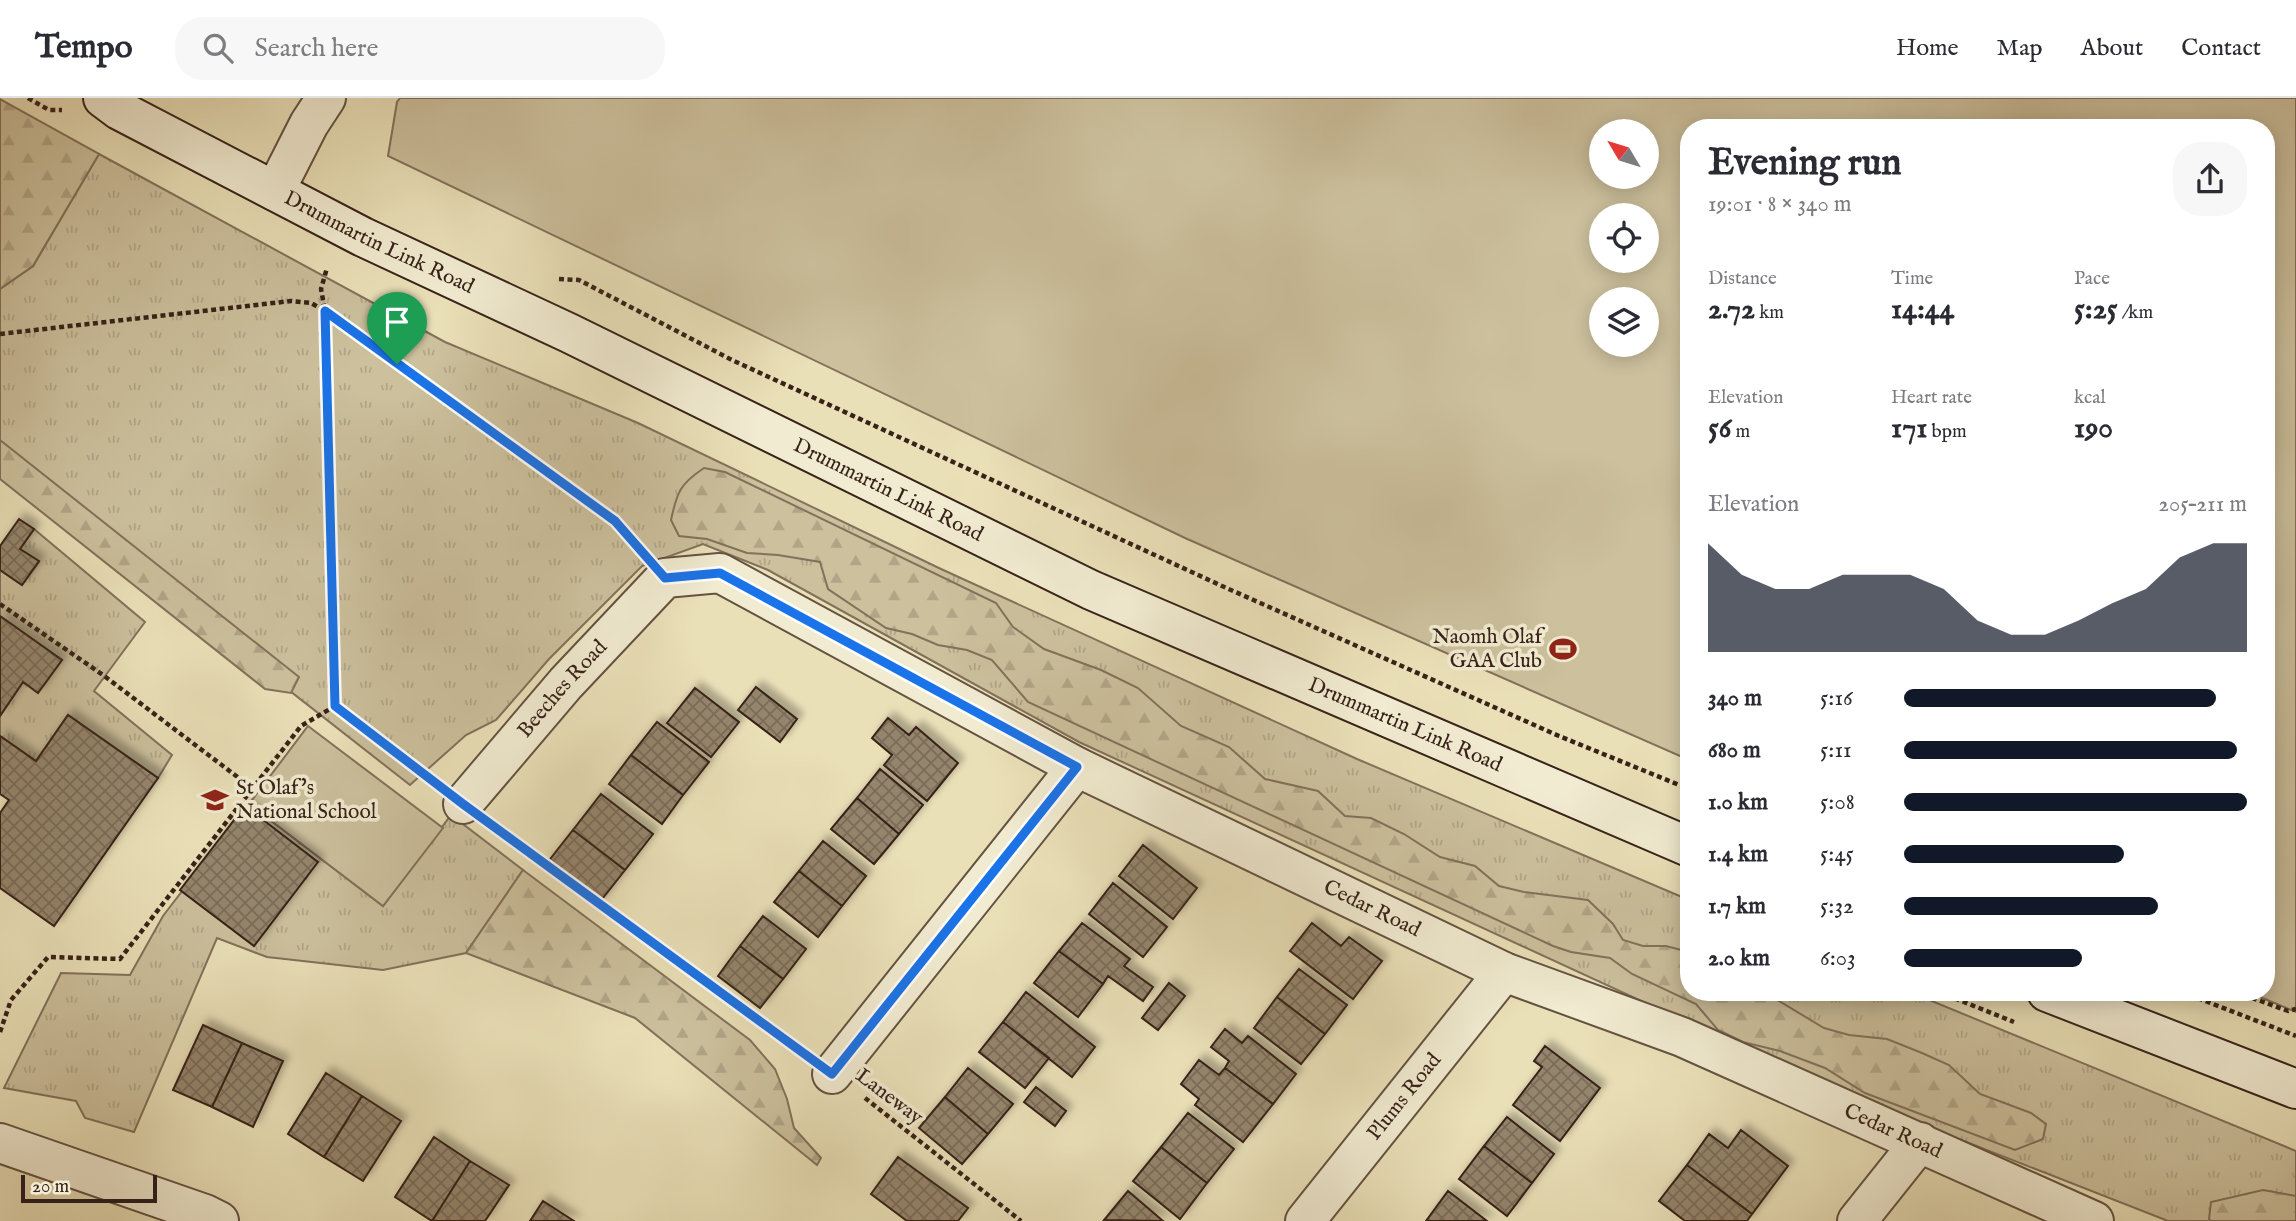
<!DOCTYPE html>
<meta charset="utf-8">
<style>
body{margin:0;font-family:"IM FELL English",serif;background:#f7f7f7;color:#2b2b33;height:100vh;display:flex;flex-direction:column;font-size:26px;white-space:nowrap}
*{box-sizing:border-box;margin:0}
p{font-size:23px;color:#7c7c81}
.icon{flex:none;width:38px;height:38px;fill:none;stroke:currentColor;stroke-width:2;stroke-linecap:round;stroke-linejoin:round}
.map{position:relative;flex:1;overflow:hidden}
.sheet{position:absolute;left:1680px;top:21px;width:595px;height:882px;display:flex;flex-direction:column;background:#fff;border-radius:28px;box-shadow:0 4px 18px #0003}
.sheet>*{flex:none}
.needle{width:46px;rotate:308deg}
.fabs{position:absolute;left:1589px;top:21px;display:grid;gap:14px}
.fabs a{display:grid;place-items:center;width:70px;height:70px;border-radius:50%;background:#fff;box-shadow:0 4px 18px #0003;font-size:35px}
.scale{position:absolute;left:21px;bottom:18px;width:136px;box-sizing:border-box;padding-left:7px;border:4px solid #372219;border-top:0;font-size:19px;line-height:24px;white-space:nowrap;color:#372219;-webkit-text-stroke:5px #f1ebd1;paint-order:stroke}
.pin{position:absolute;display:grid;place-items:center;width:60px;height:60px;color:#fff;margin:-72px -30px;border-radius:50% 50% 50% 0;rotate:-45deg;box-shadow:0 0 7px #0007}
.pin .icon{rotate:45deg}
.round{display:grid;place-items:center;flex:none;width:74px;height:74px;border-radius:28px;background:#f7f7f7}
.headline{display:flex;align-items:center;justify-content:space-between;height:119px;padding:0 28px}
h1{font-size:38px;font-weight:800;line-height:52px}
.metrics{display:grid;grid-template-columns:repeat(3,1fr);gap:10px;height:119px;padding:7px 28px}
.metrics div{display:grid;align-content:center}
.metrics b{font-size:30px;font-weight:800}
.metrics small{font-size:19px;font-weight:400}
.metrics p{font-size:19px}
.chart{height:196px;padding:14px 28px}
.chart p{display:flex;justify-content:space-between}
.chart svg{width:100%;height:126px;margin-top:7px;fill:#111827;opacity:.7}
ul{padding:0 28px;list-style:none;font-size:23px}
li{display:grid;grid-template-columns:112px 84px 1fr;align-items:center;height:52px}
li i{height:18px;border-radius:9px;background:#111827}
header{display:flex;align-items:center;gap:42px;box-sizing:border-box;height:98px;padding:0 35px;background:#fff;border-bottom:2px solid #e1e1e2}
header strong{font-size:33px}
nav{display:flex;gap:38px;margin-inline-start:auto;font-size:24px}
.search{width:490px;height:63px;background:#f7f7f7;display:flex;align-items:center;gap:18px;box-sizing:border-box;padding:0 24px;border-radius:28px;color:#7c7c81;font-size:26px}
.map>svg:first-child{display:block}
.grass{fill:url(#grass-tufts);stroke:#82715b;stroke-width:2}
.forest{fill:url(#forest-firs);stroke:#82715b;stroke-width:2}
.pitch{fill:#ccc09d;stroke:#82715b;stroke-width:2;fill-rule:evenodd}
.building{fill:url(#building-cross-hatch);stroke:#372219;stroke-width:2;filter:url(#shadow)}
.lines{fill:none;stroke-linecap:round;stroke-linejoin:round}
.minor-casing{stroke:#645241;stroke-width:42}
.tertiary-casing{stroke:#645241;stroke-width:42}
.secondary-casing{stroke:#372219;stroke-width:42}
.path{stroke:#372219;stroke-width:4.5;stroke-dasharray:5 3.5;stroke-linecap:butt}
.minor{stroke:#f1ebd1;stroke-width:38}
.tertiary{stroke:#f1ebd1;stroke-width:38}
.secondary{stroke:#f1ebd1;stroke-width:38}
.route-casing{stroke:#fff;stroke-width:14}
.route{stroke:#1a73e8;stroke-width:9}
.labels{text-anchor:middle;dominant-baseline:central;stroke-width:7;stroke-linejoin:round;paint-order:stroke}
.street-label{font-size:21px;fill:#372219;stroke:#f1ebd1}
.poi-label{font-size:21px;fill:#372219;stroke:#f1ebd1;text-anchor:end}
</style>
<header>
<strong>Tempo</strong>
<div class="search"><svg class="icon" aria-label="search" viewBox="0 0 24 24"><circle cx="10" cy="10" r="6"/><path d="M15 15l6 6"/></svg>Search here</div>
<nav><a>Home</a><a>Map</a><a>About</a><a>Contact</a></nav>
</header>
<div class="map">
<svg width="2296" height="1123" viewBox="0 0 2296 1123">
<defs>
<pattern id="grass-tufts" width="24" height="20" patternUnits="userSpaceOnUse" patternTransform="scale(1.75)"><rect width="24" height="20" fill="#ccc09d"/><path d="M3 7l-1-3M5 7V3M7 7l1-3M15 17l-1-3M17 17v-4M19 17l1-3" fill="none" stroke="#b0a587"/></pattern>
<pattern id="forest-firs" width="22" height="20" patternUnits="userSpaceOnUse" patternTransform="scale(1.75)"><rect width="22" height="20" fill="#ccc09d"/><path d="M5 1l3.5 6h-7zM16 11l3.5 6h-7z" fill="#b0a587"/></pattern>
<pattern id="building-cross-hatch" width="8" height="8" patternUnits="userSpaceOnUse" patternTransform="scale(1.75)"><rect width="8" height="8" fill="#94856c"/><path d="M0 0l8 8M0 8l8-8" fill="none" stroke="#7a6c58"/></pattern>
<filter id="shadow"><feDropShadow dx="6" dy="-6" stdDeviation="3.5" flood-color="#0004"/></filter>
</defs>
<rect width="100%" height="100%" fill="#eae0b8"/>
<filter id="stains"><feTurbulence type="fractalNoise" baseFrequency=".00286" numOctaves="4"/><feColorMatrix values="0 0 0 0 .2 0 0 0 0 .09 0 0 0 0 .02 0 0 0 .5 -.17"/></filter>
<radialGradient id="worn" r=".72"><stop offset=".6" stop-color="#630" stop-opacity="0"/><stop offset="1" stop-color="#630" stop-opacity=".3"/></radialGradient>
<path class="grass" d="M99,56L445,244L638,325L941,471L1357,661L1689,802V894H1910L2296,1053V1123H2168L1839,994L1079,644L768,472L703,446L642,468L549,561L496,622L466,637L410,687L0,366V191L33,168Z
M34,431L145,524L94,593L172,657L158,680L68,617L36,663L0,638V618L23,584L38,594L62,562L0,518V472L22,487L39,464L20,451Z
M249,706L383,808L451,717L523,772L466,855L383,872L267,859L217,840L134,1034L85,1020L76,1003L4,990L61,875L130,877L163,818Z"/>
<path class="forest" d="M0,1L99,56L33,168L0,191Z
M0,342L299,579L291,595L265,591L0,381Z
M704,370L725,374L996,505L1013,529L1044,551L1101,572L1138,590L1181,628L1229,649L1265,681L1318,693L1345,718L1371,720L1404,736L1440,759L1475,768L1499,788L1524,794L1588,802L1613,826L1623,842L1643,848H1666L1689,854V894H1764L1824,930L1849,937L1887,941L1922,955L1949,967L1980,996L2031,1015L2046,1026L2043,1041L2015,1052L1865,995L1825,970L1780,953L1743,944L1718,932L1696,906L1632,876L1610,860L1571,854L1553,848L1028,604L992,562L967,552L938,547L912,536L886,530L828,491L820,464L778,457L747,455L707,441L679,438L671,422C677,394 680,386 704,370Z
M523,772L750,942L775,971L787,1001L794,1030L821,1060L817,1067L635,920L466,855Z
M2263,1092L2296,1098V1123H2211L2209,1121L2211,1104Z"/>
<path class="pitch" d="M400,0H2296V914L2248,894H2266V30H1689V662L1185,440L388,58L397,4ZM1601,33H1647V79H1601ZM1601,117H1647V163H1601ZM1601,201H1647V247H1601Z
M308,628L443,730L383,808L249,706Z"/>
<path class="building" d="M19,421L34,431L20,451L39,463L22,487L0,472V448Z
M0,518L62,562L38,595L23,584L0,618Z
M756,589L797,621L780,644L738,612Z
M695,590L739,624L711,659L667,625Z
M68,617L158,680L54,828L0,790V715L9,702L0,696V638L36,663Z
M888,620L909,637L916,629L958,665L927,703L884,667L892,657L872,640Z
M657,624L709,664L683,697L631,657Z
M631,657L683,697L662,726L609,686Z
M880,671L923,707L899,736L857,700Z
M601,696L653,736L625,772L573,732Z
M857,700L899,736L874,766L831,731Z
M245,708L318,764L254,848L180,792Z
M573,732L625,772L599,805L547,765Z
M823,743L866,778L842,808L799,773Z
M1143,747L1197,790L1173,821L1119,778Z
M799,773L842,808L818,839L774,804Z
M1113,785L1167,829L1143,859L1089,816Z
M763,818L806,851L783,881L740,848Z
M1082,825L1130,861L1124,868L1153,889L1143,903L1108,878L1103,886L1059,853Z
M1312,825L1341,848L1349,839L1382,863L1353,901L1290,853Z
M740,848L783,881L760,910L718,878Z
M1059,853L1103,886L1078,919L1034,885Z
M1299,871L1347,907L1325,936L1277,899Z
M1169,885L1185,898L1158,932L1142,920Z
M1026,894L1095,949L1072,979L1003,924Z
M1277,899L1325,936L1301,966L1254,930Z
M1003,924L1049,960L1025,990L979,954Z
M203,927L242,945L212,1009L173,992Z
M1225,931L1242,945L1248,938L1296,976L1273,1006L1225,970L1229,963L1211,949Z
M242,945L283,963L253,1029L212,1009Z
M1545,948L1600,990L1560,1043L1513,1007L1542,969L1534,963Z
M1199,962L1219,977L1225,970L1273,1006L1243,1044L1195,1007L1199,1001L1181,986Z
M968,970L1013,1006L988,1036L945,999Z
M326,975L362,998L324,1059L288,1036Z
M1036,989L1066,1013L1055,1028L1024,1004Z
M362,998L401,1023L363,1083L324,1059Z
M945,999L988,1036L962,1066L919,1030Z
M1188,1015L1234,1051L1207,1085L1161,1049Z
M1507,1019L1554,1056L1532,1085L1484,1048Z
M1741,1032L1788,1068L1752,1116L1687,1067L1709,1036L1728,1050Z
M434,1039L470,1063L432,1123L395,1099Z
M1484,1048L1532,1085L1507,1118L1459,1081Z
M1161,1049L1207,1085L1180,1121L1133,1083Z
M898,1059L968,1110L958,1123H907L871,1096Z
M470,1063L509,1087L485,1123H432Z
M1687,1067L1752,1116L1747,1123H1685L1659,1103Z
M1128,1093L1163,1123L1104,1122Z
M1448,1093L1487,1123H1426Z
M543,1103L574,1123H530Z"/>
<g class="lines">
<defs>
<g id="minor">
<path id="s1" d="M463,706L566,585L665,480L720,475L1077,669L1504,874L1682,939L2094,1123"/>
<path d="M832,976L1077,669"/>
<path d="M0,1045L205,1116L219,1123"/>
<path id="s2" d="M1305,1123L1504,874"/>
<path d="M1857,1123L1920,1044"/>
</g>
<path id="tertiary" d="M275,93L309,26L326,0"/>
<g id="secondary">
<path id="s3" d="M103,0L119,12L363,139L569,235L1091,492L1689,749"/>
<path d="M2047,894L2296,991"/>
</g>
</defs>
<use href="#minor" class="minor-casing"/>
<use href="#tertiary" class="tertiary-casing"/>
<use href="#secondary" class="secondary-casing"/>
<path class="path" d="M28,0L49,12H62
M559,181L579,182L732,262L1222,488L1559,638L1689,691
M325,213L335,608L429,680
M325,214L615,423L637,448
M0,236L291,203L311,205L325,213L321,191L327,170
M0,506L103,577L252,690
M497,731L798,951
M1939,894L2014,924
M2182,894L2296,938
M2236,894L2288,913L2296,911
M0,934L11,902L48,859L120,861L301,628L335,608
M865,1000L1021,1123"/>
<use href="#minor" class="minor"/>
<use href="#tertiary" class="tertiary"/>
<use href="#secondary" class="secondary"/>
</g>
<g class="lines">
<defs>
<path id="route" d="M325,213L615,423L665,480L720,475L1077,669L832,976L463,706L335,608Z"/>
</defs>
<use href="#route" class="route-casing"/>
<use href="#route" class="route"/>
</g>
<defs>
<symbol id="stadium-bare" viewBox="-9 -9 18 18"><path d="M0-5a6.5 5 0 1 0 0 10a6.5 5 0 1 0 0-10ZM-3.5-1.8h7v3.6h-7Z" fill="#8f2418" stroke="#f1ebd1" stroke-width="2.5" paint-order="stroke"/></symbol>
<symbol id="school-bare" viewBox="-9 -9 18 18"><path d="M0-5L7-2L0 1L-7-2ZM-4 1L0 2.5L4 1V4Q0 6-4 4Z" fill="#8f2418" stroke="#f1ebd1" stroke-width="2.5" paint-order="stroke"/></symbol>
</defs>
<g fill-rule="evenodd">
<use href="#stadium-bare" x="1544" y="532" width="38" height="38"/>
<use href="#school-bare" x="196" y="683" width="38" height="38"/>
</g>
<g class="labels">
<g class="street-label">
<text stroke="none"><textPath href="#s3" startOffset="312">Drummartin Link Road</textPath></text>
<text stroke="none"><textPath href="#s3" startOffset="878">Drummartin Link Road</textPath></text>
<text stroke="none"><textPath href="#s1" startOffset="152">Beeches Road</textPath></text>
<text stroke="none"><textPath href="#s3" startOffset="1446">Drummartin Link Road</textPath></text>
<text stroke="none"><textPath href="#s1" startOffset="1092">Cedar Road</textPath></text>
<text stroke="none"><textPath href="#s2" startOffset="159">Plums Road</textPath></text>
<text transform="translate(889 999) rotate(37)">Laneway</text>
<text stroke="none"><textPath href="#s1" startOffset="1659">Cedar Road</textPath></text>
</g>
<g class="poi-label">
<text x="1542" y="539">Naomh Olaf<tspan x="1542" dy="24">GAA Club</tspan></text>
<text x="236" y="690" text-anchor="start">St Olaf's<tspan x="236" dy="24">National School</tspan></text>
</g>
</g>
<rect width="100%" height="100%" filter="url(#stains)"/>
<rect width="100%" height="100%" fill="url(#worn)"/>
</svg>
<div class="fabs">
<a><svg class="needle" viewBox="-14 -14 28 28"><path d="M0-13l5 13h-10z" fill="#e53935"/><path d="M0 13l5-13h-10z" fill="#7c7c81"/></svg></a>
<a><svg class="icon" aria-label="locate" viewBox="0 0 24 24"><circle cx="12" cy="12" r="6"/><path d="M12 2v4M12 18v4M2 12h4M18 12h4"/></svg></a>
<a><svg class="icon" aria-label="layers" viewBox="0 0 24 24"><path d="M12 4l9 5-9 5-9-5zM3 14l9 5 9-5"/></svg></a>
</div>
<div class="scale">20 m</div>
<div class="pin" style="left:397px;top:266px;background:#1e9e55"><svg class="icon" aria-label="arrive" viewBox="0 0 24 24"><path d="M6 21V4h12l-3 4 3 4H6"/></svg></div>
<section class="sheet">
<div class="headline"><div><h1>Evening run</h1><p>19:01 · 8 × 340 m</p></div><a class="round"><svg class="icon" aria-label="share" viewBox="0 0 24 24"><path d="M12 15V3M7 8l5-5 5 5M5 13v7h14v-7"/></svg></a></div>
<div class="metrics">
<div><p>Distance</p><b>2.72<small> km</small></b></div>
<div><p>Time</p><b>14:44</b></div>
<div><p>Pace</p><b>5:25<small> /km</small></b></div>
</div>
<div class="metrics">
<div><p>Elevation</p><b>56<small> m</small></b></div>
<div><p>Heart rate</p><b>171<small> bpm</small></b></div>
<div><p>kcal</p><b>190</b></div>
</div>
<div class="chart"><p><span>Elevation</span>205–211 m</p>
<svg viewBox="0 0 160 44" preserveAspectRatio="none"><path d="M0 44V6L10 17L20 22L30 22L40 17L50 17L60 17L70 22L80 33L90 38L100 38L110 33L120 27L130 22L140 11L150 6L160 6V44z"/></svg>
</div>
<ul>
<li><b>340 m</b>5:16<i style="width:91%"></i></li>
<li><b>680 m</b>5:11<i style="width:97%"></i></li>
<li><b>1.0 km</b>5:08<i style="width:100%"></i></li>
<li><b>1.4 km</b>5:45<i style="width:64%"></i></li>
<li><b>1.7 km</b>5:32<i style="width:74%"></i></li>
<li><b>2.0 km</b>6:03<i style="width:52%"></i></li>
</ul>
</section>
</div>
